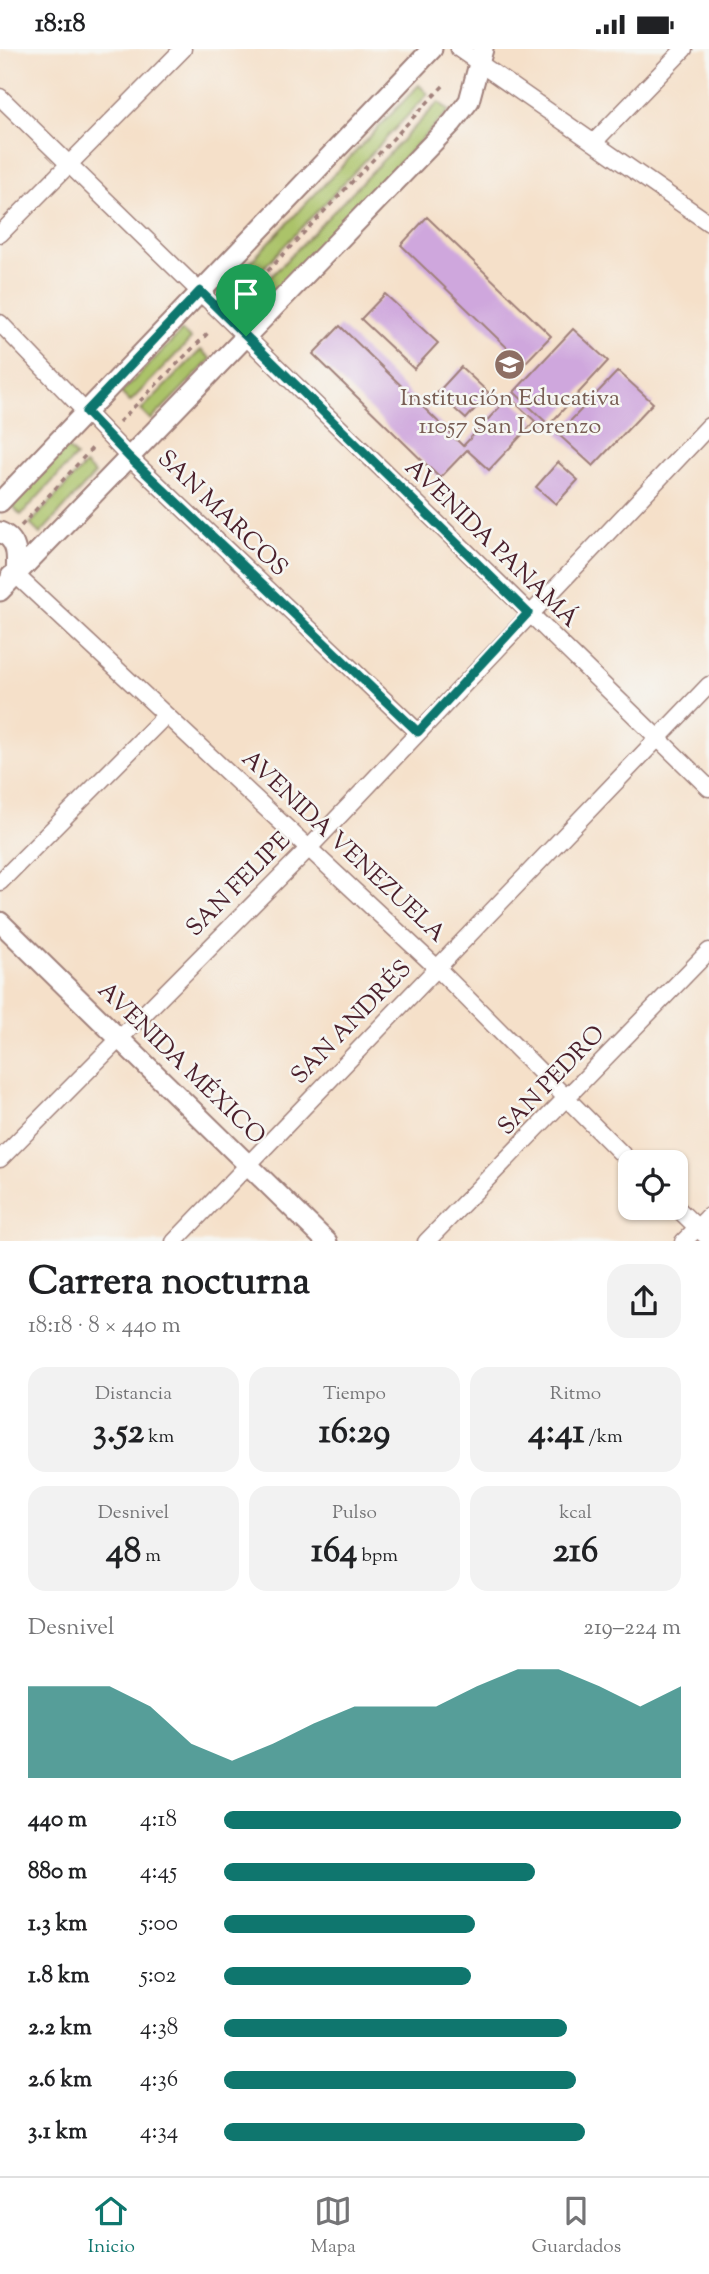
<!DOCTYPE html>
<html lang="es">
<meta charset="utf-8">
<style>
body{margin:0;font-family:"Sorts Mill Goudy",serif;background:#f2f2f2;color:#202124;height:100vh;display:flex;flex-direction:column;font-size:26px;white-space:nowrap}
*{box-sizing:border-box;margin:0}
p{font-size:23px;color:#757577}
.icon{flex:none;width:38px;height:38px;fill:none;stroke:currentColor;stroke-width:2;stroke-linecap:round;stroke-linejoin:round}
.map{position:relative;height:1192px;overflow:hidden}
.details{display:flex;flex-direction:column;background:#fff;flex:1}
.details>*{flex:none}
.tools{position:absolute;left:618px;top:1101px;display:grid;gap:14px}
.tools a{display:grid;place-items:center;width:70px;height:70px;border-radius:14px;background:#fff;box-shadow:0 2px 5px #0004;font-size:35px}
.pin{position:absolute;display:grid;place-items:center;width:60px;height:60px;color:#fff;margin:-72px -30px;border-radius:50% 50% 50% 0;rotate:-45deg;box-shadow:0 0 7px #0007}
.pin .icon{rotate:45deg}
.round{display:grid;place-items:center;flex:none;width:74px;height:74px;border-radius:21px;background:#f2f2f2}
.headline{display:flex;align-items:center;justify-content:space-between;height:119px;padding:0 28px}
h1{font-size:38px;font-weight:800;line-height:52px}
.metrics{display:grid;grid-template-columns:repeat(3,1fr);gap:10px;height:119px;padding:7px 28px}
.metrics div{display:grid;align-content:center;border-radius:18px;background:#f2f2f2;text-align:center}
.metrics b{font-size:35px;font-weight:800}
.metrics small{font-size:19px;font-weight:400}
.metrics p{font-size:19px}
.chart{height:196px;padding:14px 28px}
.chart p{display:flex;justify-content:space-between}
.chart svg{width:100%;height:126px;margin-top:7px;fill:#0f766e;opacity:.7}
ul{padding:0 28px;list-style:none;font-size:23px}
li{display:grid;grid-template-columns:112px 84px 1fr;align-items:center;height:52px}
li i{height:18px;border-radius:9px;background:#0f766e}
.status{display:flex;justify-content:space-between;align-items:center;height:49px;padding:0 35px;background:#fff;direction:ltr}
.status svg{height:19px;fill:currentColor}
.tabs{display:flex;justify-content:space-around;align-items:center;height:98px;border-top:2px solid #e0e0e0;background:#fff;font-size:19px;color:#757577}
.tabs a{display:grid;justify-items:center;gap:4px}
.tabs .current{color:#0f766e}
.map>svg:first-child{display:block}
.green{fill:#abc369;stroke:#7a714a;stroke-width:2}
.building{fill:#cfa7dd}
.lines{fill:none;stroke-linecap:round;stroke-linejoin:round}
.minor-casing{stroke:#a0807a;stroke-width:19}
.tertiary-casing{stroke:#a0807a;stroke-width:23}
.path{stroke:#a0807a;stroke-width:3.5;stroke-dasharray:5 5;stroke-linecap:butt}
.minor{stroke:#fff;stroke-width:16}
.tertiary{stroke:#fff;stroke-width:19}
.route-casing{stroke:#fff;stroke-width:14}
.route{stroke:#0f766e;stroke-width:9}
.labels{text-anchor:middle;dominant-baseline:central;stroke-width:5;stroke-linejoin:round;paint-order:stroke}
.education-label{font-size:24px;fill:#785e54;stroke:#f6f6f2}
.street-label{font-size:24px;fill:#4a1f2b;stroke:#f6f6f2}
</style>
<div class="status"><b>18:18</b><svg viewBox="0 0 49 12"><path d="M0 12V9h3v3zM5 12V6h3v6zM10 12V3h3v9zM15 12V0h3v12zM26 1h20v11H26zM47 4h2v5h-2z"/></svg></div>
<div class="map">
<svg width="709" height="1193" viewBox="0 0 709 1193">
<rect width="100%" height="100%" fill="#f6f6f2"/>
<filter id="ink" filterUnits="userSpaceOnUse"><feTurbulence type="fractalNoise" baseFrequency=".0143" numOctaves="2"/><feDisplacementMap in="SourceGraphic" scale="14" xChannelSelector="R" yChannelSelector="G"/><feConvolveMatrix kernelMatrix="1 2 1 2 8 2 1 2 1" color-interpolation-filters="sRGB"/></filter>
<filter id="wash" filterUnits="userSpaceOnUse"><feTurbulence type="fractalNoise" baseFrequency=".00686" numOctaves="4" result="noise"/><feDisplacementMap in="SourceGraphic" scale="28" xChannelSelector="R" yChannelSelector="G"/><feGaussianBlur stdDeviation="1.57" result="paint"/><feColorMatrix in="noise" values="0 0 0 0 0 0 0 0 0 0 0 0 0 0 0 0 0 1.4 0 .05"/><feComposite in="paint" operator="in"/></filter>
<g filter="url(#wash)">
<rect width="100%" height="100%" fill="#f5e0c9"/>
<path class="green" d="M419,36L428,45L250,233L240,224Z
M439,53L449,62L267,251L257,242Z
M182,282L191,290L130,353L121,344Z
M201,301L211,310L151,371L141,361Z
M67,399L76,407L21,466L12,457Z
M85,416L95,425L40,485L30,475Z"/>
<g id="blocks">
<path class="building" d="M427,168L551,287L524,315L401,196Z
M385,245L438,294L414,320L361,270Z
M340,277L463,397L509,348L535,372L489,421L467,401L440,429L313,305Z
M573,280L608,312L549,376L514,343Z
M461,318L489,344L466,370L437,344Z
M618,322L653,354L593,417L558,385Z
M558,413L578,431L556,455L536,438Z"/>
</g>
</g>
<g filter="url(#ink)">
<use href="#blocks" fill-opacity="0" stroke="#a0807a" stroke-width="2"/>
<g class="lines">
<defs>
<path id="minor" d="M459,0L709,174
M0,48L709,739
M594,93L684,0
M0,185L183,0
M0,274L129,408L418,683
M16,526L437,919L630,1113
M0,833L166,666
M0,1110L309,799L709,377
M676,1158L709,1190
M174,1193L709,636
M426,1193L709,902
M683,1193L709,1167"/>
<path id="tertiary" d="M0,453L432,0
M0,483C19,491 17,508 16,526L11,527
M0,542L452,74L469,52L483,0
M0,873L327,1193"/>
</defs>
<use href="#minor" class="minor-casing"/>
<use href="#tertiary" class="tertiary-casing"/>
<path class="path" d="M240,251L444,36
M119,373L208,284
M21,477L95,396"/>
<use href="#minor" class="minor"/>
<use href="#tertiary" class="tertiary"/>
</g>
</g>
<g class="lines" filter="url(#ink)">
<defs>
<path id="route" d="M200,242L528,564L418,683L129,408L86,363Z"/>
</defs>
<use href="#route" class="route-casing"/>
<use href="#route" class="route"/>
</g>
<defs>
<symbol id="school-disc" viewBox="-11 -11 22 22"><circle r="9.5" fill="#8d6e63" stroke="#f6f6f2"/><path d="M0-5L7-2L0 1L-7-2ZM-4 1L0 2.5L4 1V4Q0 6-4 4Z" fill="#fff"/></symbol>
</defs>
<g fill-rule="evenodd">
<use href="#school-disc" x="492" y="298" width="35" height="35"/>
</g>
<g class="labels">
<g class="education-label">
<text x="510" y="350">Institución Educativa<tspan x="510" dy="28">11057 San Lorenzo</tspan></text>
</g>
<g class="street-label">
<text transform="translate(222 465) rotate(44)">SAN MARCOS</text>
<text transform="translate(491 495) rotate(44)">AVENIDA PANAMÁ</text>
<text transform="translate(343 798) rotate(43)">AVENIDA VENEZUELA</text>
<text transform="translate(239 836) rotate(-45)">SAN FELIPE</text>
<text transform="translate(352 974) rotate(-46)">SAN ANDRÉS</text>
<text transform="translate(181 1015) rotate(44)">AVENIDA MÉXICO</text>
<text transform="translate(552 1032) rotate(-46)">SAN PEDRO</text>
</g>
</g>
</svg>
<div class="tools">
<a><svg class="icon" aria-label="locate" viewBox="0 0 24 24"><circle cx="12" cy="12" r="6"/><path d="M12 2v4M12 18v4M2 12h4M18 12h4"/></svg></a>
</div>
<div class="pin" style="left:246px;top:287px;background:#1e9e55"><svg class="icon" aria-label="arrive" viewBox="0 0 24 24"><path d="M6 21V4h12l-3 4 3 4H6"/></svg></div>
</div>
<section class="details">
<div class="headline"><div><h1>Carrera nocturna</h1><p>18:18 · 8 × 440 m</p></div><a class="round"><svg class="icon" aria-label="share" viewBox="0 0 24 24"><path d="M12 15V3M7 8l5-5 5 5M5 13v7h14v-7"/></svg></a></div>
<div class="metrics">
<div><p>Distancia</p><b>3.52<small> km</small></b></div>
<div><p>Tiempo</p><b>16:29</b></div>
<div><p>Ritmo</p><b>4:41<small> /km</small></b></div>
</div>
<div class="metrics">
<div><p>Desnivel</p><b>48<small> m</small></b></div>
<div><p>Pulso</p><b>164<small> bpm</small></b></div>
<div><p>kcal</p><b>216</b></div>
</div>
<div class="chart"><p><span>Desnivel</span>219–224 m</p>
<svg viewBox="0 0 160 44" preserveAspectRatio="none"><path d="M0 44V12L10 12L20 12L30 19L40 32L50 38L60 32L70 25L80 19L90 19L100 19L110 12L120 6L130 6L140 12L150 19L160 12V44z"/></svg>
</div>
<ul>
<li><b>440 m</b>4:18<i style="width:100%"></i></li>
<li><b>880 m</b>4:45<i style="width:68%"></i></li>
<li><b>1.3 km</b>5:00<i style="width:55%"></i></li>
<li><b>1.8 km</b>5:02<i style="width:54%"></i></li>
<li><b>2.2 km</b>4:38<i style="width:75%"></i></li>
<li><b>2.6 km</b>4:36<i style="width:77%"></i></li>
<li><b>3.1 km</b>4:34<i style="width:79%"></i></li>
</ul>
</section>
<nav class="tabs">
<a class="current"><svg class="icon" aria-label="home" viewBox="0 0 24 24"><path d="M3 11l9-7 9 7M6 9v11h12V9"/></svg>Inicio</a>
<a><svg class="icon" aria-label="map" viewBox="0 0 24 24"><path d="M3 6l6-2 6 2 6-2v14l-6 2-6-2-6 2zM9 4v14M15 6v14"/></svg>Mapa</a>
<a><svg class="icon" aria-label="saved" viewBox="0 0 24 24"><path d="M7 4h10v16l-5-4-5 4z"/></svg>Guardados</a>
</nav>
